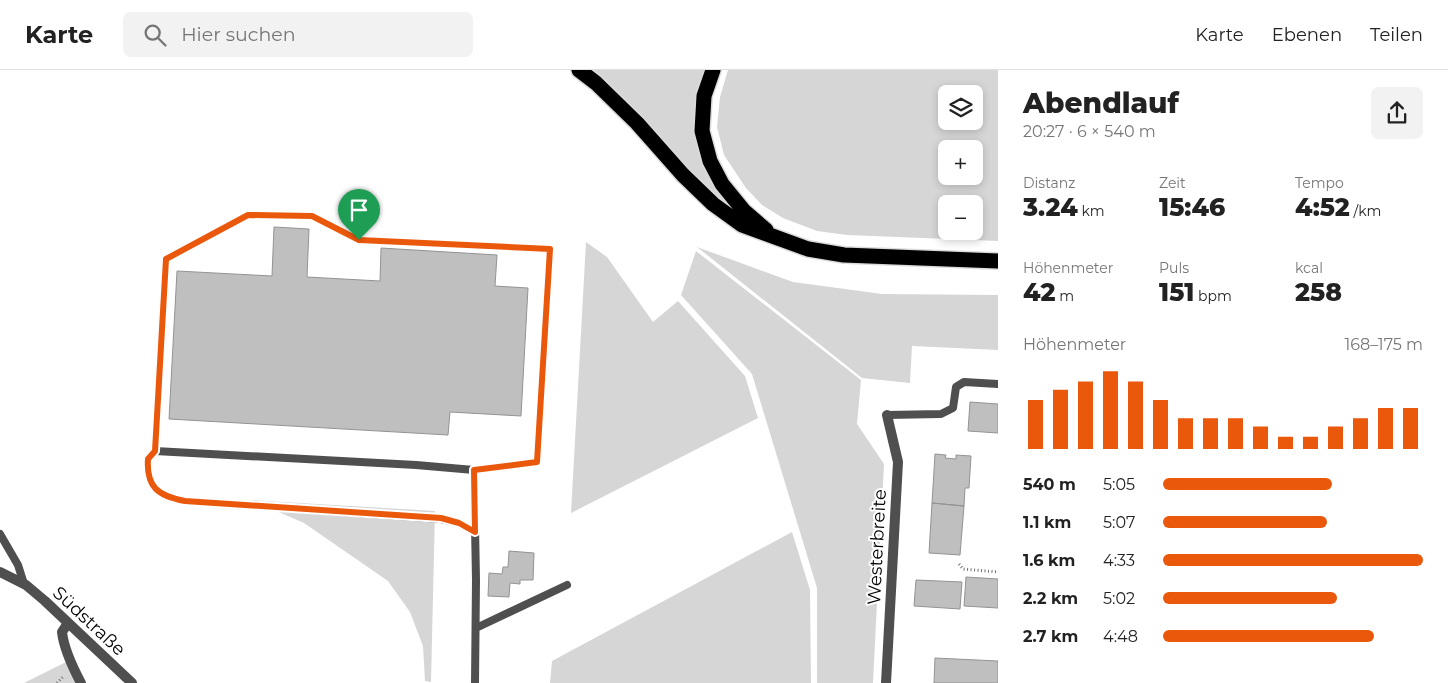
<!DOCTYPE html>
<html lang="de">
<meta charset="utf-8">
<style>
body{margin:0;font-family:Montserrat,sans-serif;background:#f2f2f2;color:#222;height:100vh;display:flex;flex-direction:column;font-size:19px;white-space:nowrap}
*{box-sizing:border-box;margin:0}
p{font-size:16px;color:#767676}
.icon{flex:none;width:28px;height:28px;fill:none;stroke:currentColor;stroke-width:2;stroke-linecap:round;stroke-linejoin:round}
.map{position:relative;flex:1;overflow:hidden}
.side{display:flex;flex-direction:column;background:#fff;width:450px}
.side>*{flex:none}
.fabs{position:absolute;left:938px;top:15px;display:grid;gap:10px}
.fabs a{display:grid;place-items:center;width:45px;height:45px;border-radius:8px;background:#fff;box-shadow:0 2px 8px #0003;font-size:25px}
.pin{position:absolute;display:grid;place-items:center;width:42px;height:42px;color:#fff;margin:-51px -21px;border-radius:50% 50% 50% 0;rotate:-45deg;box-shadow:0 0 5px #0007}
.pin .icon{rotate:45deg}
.round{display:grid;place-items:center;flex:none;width:52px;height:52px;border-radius:8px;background:#f2f2f2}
.head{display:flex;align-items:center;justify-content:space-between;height:85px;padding:0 25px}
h1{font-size:28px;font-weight:800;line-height:38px}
.figures{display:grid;grid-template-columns:repeat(3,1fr);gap:8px;height:85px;padding:5px 25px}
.figures div{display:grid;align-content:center}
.figures b{font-size:25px;font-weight:800}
.figures small{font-size:14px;font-weight:400}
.figures p{font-size:14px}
.chart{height:140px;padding:10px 25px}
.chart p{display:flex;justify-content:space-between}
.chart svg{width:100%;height:90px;margin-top:5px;stroke:#ea580c;stroke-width:6}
ul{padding:0 25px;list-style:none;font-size:16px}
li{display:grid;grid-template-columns:80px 60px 1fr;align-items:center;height:38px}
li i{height:12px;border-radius:6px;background:#ea580c}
header{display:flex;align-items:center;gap:30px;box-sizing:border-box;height:70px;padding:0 25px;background:#fff;border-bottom:1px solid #e0e0e0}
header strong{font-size:24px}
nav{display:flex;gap:28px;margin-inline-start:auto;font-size:18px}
.search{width:350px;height:45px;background:#f2f2f2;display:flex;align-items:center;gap:12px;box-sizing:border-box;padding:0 18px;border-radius:8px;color:#767676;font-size:19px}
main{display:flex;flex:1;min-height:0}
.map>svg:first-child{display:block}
.green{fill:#d6d6d6;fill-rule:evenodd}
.building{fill:#bfbfbf;stroke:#939393}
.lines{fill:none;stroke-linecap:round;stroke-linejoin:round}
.highway-casing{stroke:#dbdbdb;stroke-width:18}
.path{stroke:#717171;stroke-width:3;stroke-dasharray:1 2.5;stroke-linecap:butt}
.lane{stroke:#4f4f4f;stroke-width:8}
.street{stroke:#4f4f4f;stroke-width:10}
.highway{stroke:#000;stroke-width:15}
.route-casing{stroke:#fff;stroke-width:10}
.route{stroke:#ea580c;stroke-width:6}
.labels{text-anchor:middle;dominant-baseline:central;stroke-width:4;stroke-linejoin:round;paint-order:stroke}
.street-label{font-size:18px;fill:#000;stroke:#fff}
</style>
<header>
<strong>Karte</strong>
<div class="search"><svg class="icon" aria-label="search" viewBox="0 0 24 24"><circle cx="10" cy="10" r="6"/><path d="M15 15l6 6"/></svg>Hier suchen</div>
<nav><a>Karte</a><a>Ebenen</a><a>Teilen</a></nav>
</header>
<main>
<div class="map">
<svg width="998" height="613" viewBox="0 0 998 613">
<rect width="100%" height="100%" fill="#fff"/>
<path class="green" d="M591,0H705L697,25L696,61L739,145C721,131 704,116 688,99C657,65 628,27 591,0Z
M728,0H998V171L847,165L817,161L783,148L762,135L746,118L724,85L717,57L720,27ZM946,24H974V51H946ZM946,79H974V106H946ZM946,134H974V161H946Z
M586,172L607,187L653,252L678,231L745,306L758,348L571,443Z
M697,177L793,212L882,224L998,225V280L912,276L910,313L862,308Z
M696,181L861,310L857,354L884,394L873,613H817V518L752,304L681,225Z
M251,430L435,441L431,612L425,611L423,576L410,542L388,511L304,453Z
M792,462L810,520L811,613H550L552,591Z
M66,592L77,613H24Z"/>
<path class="building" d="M274,157L309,159L307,207L380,211L381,178L497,185L495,216L528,218L521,346L450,342L448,365L169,349L177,201L272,206Z
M970,332L998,334V363L968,361Z
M935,384L946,385L945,388L956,389V385L971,386L969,418H965L964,436L932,433Z
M932,433L964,436L960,485L929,483Z
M509,481L534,483L533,510H520V514L510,513L509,527L488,526L489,503L502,504L503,497H508Z
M966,507L998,509V538L964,536Z
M916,510L962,512L960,539L914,536Z
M935,588L998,591V613H934Z"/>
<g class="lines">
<defs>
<path id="highway" d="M579,0L596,13L637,53L683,105L713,134L742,155L808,179L844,185L998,191
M713,0L704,26L702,61L710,91L722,114L744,141L766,160"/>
</defs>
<use href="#highway" class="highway-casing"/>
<path class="path" d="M959,494L963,499L998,502
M57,613L64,606"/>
<path class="lane" d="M248,145L312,146L359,170L550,179L537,392L474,400L416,395L155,381L166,189Z
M887,345L941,344L953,338L956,317L964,312L998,314
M155,381L148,389C146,417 158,427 185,431L441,449L459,453L475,462
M474,400L476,510L475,613
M0,464L18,495L24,514
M476,558L567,515"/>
<path class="street" d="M0,502L26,515L45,531L132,613
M68,553L62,562C64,580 73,598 81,613
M886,613L898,392L887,345"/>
<use href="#highway" class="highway"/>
</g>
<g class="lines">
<defs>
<path id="route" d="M248,145L312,146L359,170L550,179L537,392L474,400L475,462L459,453L441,448L185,431C158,426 146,417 148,389L155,381L166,189Z"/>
</defs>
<use href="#route" class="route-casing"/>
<use href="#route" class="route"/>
</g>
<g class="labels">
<g class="street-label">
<text transform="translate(877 477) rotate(-87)">Westerbreite</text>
<text transform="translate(89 551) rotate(43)">Südstraße</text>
</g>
</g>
</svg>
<div class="fabs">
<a><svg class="icon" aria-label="layers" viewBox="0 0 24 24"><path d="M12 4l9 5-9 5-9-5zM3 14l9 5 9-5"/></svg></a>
<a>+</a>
<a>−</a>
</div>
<div class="pin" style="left:359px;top:170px;background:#1e9e55"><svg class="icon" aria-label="arrive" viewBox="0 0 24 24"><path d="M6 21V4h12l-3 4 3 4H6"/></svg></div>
</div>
<section class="side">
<div class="head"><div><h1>Abendlauf</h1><p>20:27 · 6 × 540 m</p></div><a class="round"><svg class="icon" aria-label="share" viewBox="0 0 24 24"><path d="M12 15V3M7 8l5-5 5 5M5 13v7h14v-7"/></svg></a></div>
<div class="figures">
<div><p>Distanz</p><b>3.24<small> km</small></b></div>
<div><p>Zeit</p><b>15:46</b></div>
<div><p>Tempo</p><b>4:52<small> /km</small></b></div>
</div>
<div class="figures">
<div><p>Höhenmeter</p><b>42<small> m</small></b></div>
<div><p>Puls</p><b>151<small> bpm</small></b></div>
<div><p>kcal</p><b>258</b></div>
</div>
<div class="chart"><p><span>Höhenmeter</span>168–175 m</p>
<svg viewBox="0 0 160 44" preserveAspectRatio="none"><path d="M5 44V20M15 44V15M25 44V11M35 44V6M45 44V11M55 44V20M65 44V29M75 44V29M85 44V29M95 44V33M105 44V38M115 44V38M125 44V33M135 44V29M145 44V24M155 44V24"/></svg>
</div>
<ul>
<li><b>540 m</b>5:05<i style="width:65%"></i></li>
<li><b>1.1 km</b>5:07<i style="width:63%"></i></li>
<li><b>1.6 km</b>4:33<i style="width:100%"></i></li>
<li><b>2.2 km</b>5:02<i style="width:67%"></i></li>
<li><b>2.7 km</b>4:48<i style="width:81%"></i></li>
</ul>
</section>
</main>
